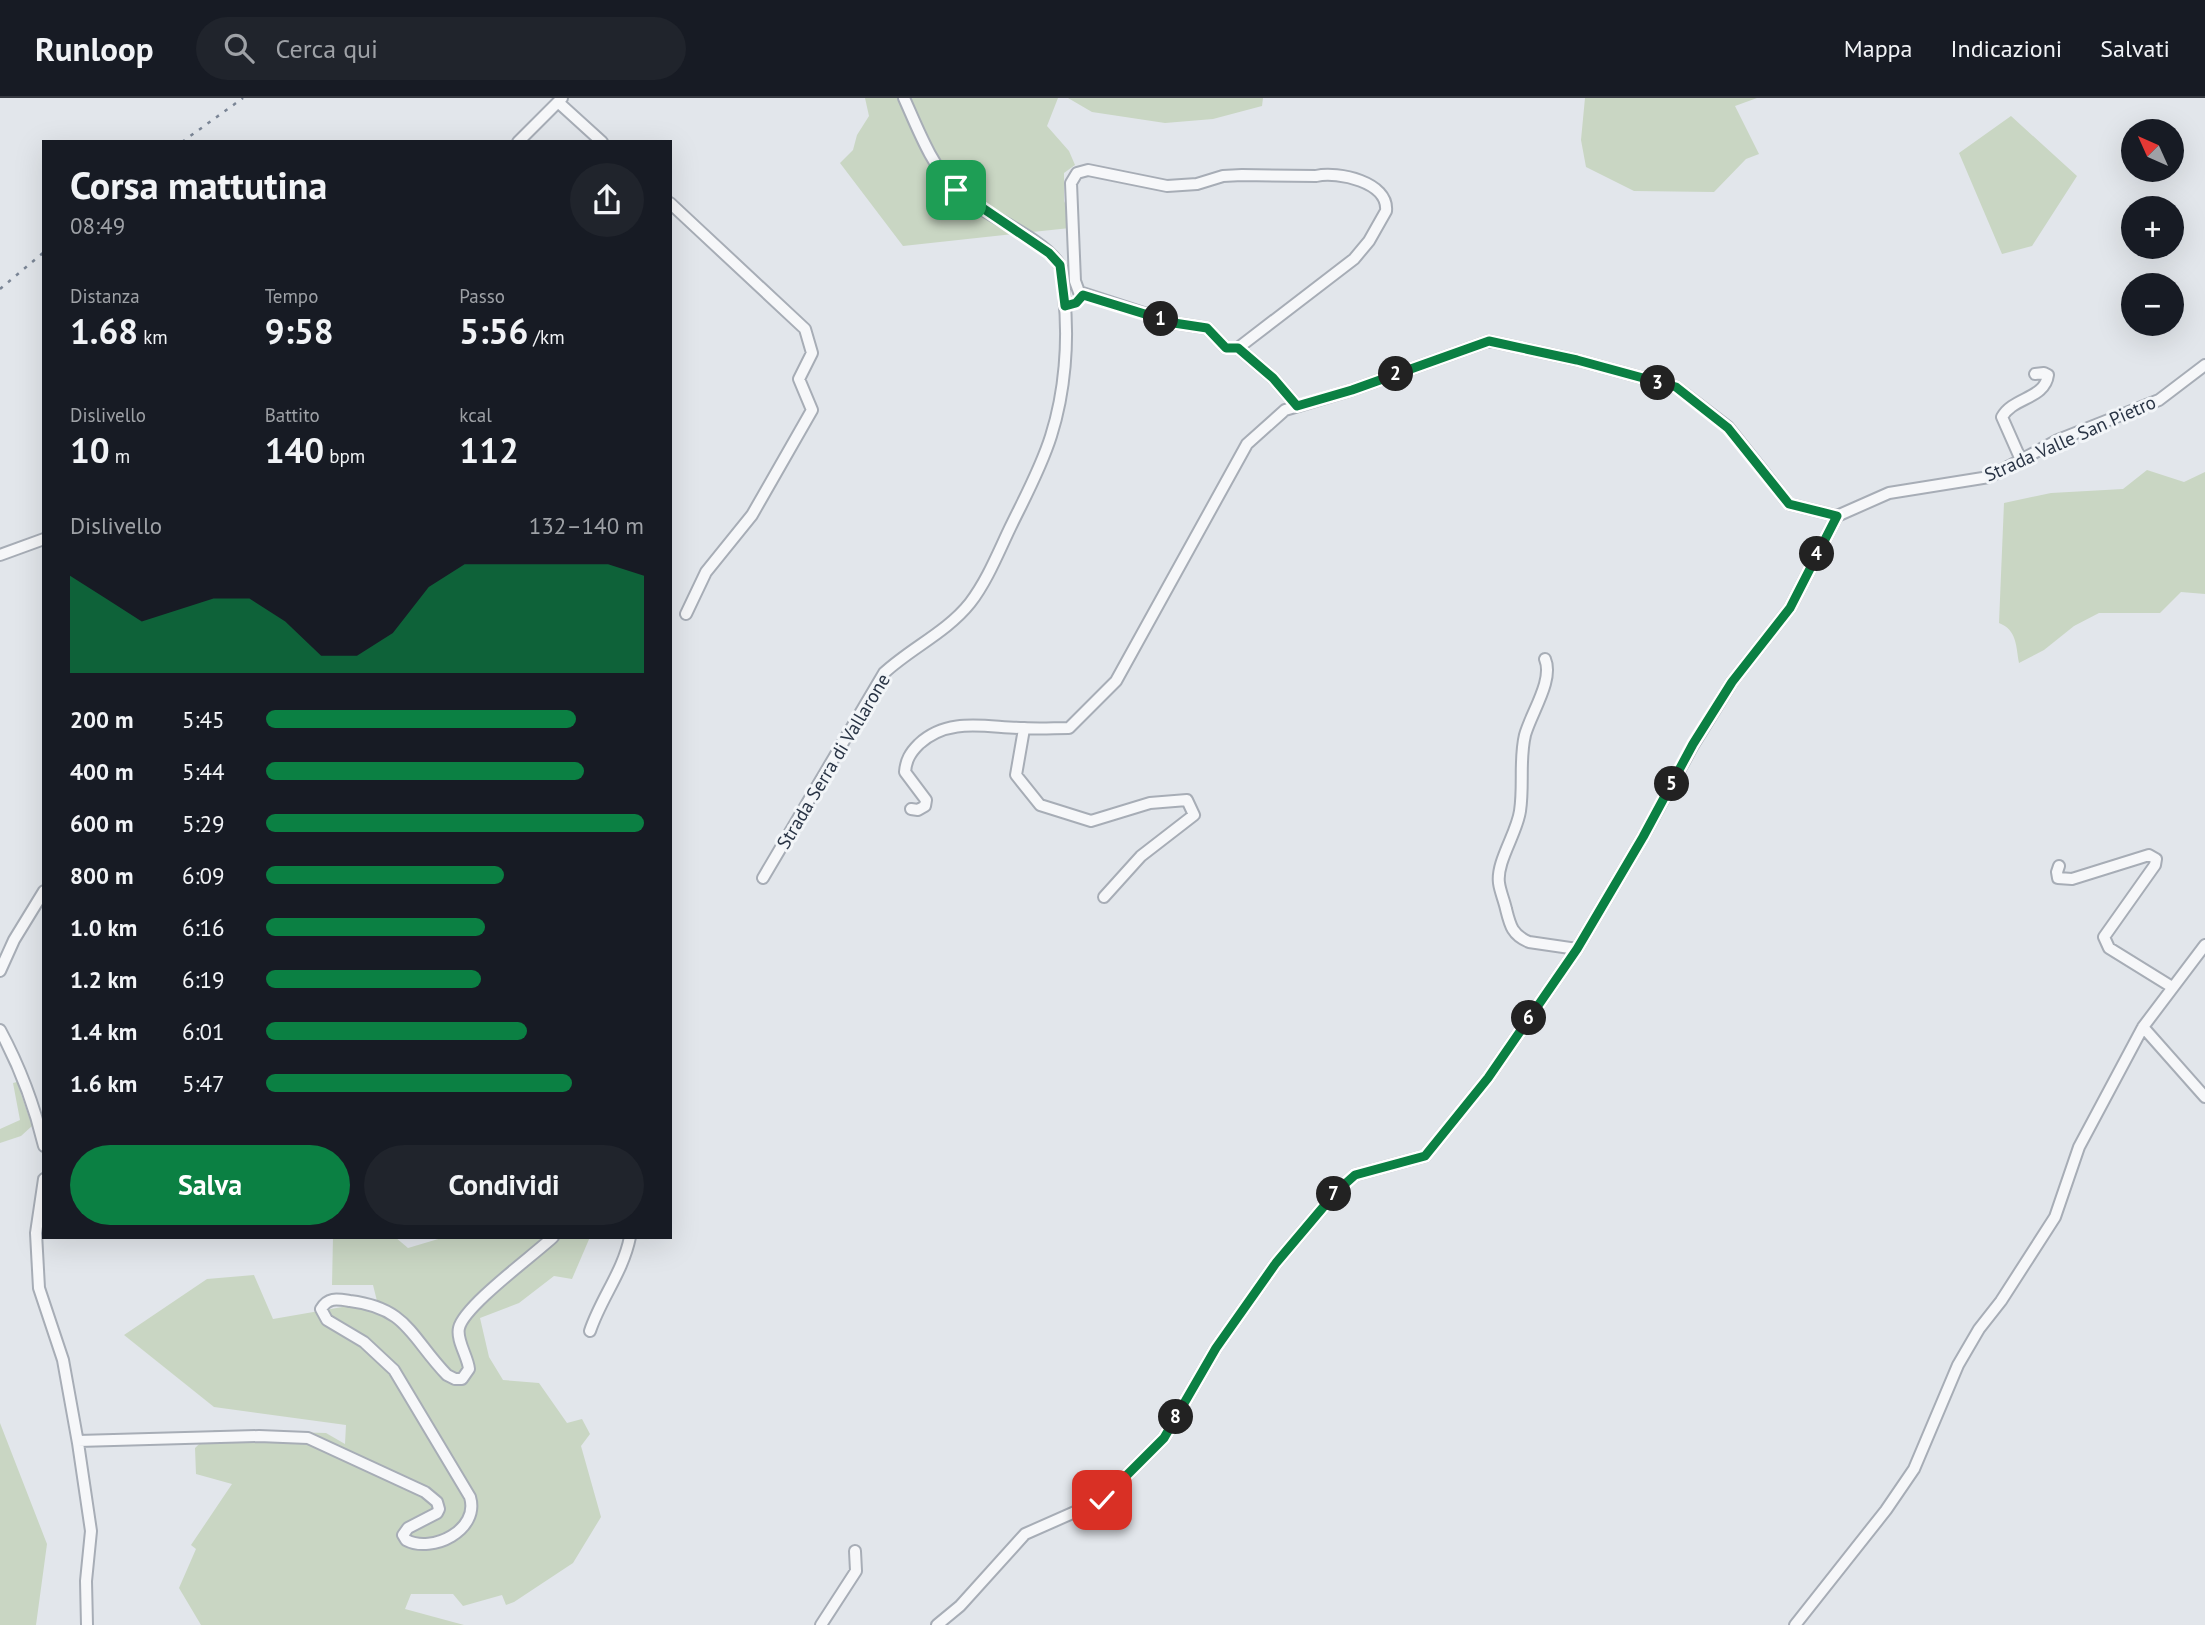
<!DOCTYPE html>
<html lang="it">
<meta charset="utf-8">
<style>
body{margin:0;font-family:"PT Sans",sans-serif;background:#20242c;color:#f1f3f6;height:100vh;display:flex;flex-direction:column;font-size:26px;white-space:nowrap}
*{box-sizing:border-box;margin:0}
p{font-size:23px;color:#9ea1a6}
.icon{flex:none;width:38px;height:38px;fill:none;stroke:currentColor;stroke-width:2;stroke-linecap:round;stroke-linejoin:round}
.map{position:relative;flex:1;overflow:hidden}
.panel{position:absolute;left:42px;top:42px;width:630px;height:1099px;display:flex;flex-direction:column;background:#171b24;border-radius:0px;box-shadow:0 7px 28px #0002}
.panel>*{flex:none}
.needle{width:46px;rotate:315deg}
.fabs{position:absolute;left:2121px;top:21px;display:grid;gap:14px}
.fabs a{display:grid;place-items:center;width:63px;height:63px;border-radius:50%;background:#171b24;box-shadow:0 7px 28px #0002;font-size:35px}
.pin{position:absolute;display:grid;place-items:center;width:60px;height:60px;color:#fff;margin:-30px;border-radius:14px;box-shadow:0 4px 10px #0006}
.km{position:absolute;width:35px;height:35px;margin:-18px;border-radius:50%;background:#222;color:#fff;font-size:19px;line-height:35px;text-align:center}
.round{display:grid;place-items:center;flex:none;width:74px;height:74px;border-radius:37px;background:#20242c}
.headline{display:flex;align-items:center;justify-content:space-between;height:119px;padding:0 28px}
h1{font-size:38px;font-weight:600;line-height:52px}
.figures{display:grid;grid-template-columns:repeat(3,1fr);gap:10px;height:119px;padding:7px 28px}
.figures div{display:grid;align-content:center}
.figures b{font-size:35px;font-weight:600}
.figures small{font-size:19px;font-weight:400}
.figures p{font-size:19px}
.chart{height:196px;padding:14px 28px}
.chart p{display:flex;justify-content:space-between}
.chart svg{width:100%;height:126px;margin-top:7px;fill:#0b8043;opacity:.7}
.action{display:flex;gap:14px;margin-top:auto;padding:14px 28px}
.action a{flex:1;height:80px;border-radius:42px;background:#0b8043;color:#fff;font-size:28px;font-weight:600;line-height:80px;text-align:center}
.action a+a{background:#20242c;color:#f1f3f6}
ul{padding:0 28px;list-style:none;font-size:23px}
li{display:grid;grid-template-columns:112px 84px 1fr;align-items:center;height:52px}
li i{height:18px;border-radius:9px;background:#0b8043}
header{display:flex;align-items:center;gap:42px;box-sizing:border-box;height:98px;padding:0 35px;background:#171b24;border-bottom:2px solid #363941}
header strong{font-size:33px}
nav{display:flex;gap:38px;margin-inline-start:auto;font-size:24px}
.search{width:490px;height:63px;background:#20242c;display:flex;align-items:center;gap:18px;box-sizing:border-box;padding:0 24px;border-radius:38px;color:#9ea1a6;font-size:26px}
.map>svg:first-child{display:block}
.green{fill:#c9d6c3}
.lines{fill:none;stroke-linecap:round;stroke-linejoin:round}
.minor-casing{stroke:#a7adb6;stroke-width:14}
.minor{stroke:#f6f7f9;stroke-width:10}
.rail{stroke:#7b8696;stroke-width:2.5;stroke-dasharray:3.5 7;stroke-linecap:butt}
.route-casing{stroke:#fff;stroke-width:14}
.route{stroke:#0b8043;stroke-width:9}
.labels{text-anchor:middle;dominant-baseline:central;stroke-width:6;stroke-linejoin:round;paint-order:stroke}
.street-label{font-size:19px;fill:#293445;stroke:#f2f5f8}
</style>
<header>
<strong>Runloop</strong>
<div class="search"><svg class="icon" aria-label="search" viewBox="0 0 24 24"><circle cx="10" cy="10" r="6"/><path d="M15 15l6 6"/></svg>Cerca qui</div>
<nav><a>Mappa</a><a>Indicazioni</a><a>Salvati</a></nav>
</header>
<div class="map">
<svg width="2205" height="1527" viewBox="0 0 2205 1527">
<rect width="100%" height="100%" fill="#e2e6eb"/>
<path class="green" d="M865,0H1058L1047,28L1069,53L1075,67L1064,75V103L1070,116V130L903,148L840,65L853,52L857,37L869,18Z
M1068,0H1263L1262,8L1213,21L1165,25L1092,14Z
M1585,0H1757L1735,8L1759,56L1746,61L1714,94L1634,93L1586,69L1581,42Z
M2011,18L2077,78L2032,148L2002,156L1959,55Z
M2147,372L2184,384L2205,374V496L2181,494L2160,515H2099L2074,528L2044,552L2019,565C2016,548 2017,532 1999,525L2004,405L2051,395L2123,391Z
M17,984L32,1028L21,1038L0,1045V1031L20,1022L13,985Z
M333,1139H395L408,1150L445,1139H590L572,1181L554,1178L519,1205L480,1220L489,1259L503,1282L539,1285L567,1325L582,1321L590,1336L581,1348L601,1419L573,1465L514,1504L506,1507L502,1497L463,1508L453,1496H411L405,1511L464,1527H201L179,1490L196,1451L191,1447L232,1386L196,1376L195,1350L214,1332L326,1335L345,1346L346,1327L214,1309L124,1237L207,1181L254,1177L273,1221L377,1203L373,1187H332Z
M0,1325L47,1446L36,1527H0Z"/>
<g class="lines">
<defs>
<path id="minor" d="M558,4L602,44
M518,44L562,0
M670,105L805,231L812,255L799,281L812,312L752,417L706,474L686,516
M1238,250H1226L1207,230L1174,225L1079,194L1075,183L1071,85L1077,75L1088,72L1167,88L1197,86L1223,78L1242,77L1316,78C1338,73 1389,84 1386,113L1369,143L1354,161L1238,250L1273,280L1297,308
M2021,362L2002,319C2013,299 2045,301 2048,277L2044,275L2035,276
M0,457L44,441
M1545,561C1554,582 1531,615 1525,637C1519,662 1524,687 1520,713C1517,735 1496,764 1499,785C1500,793 1504,802 1506,811C1510,827 1512,837 1529,844L1577,851
M1024,631L1016,677L1040,707L1091,723L1150,705L1187,702L1194,717L1141,758L1104,799
M911,711L918,712L925,708L926,702L905,674C906,662 910,655 919,646C949,618 988,630 1024,630C1039,631 1054,630 1069,630L1116,583L1247,346L1285,312L1352,292L1489,243L1577,262L1676,289L1728,329L1789,406L1837,418
M2059,768L2057,774L2058,780L2072,781L2149,757L2156,761L2155,767L2104,839L2109,850L2172,889
M763,780L884,575C911,550 947,534 970,505C987,483 998,455 1010,430C1024,401 1041,370 1051,338C1065,294 1069,243 1064,197C1063,187 1064,173 1059,166C1042,138 981,117 956,92C931,67 918,31 904,0
M0,873L14,842L44,793
M2143,929L2205,999
M0,932C20,969 34,1006 44,1048
M44,1081L36,1135L39,1190L63,1262L78,1345L91,1433L86,1483L87,1527
M590,1233C601,1200 623,1174 630,1139
M78,1343L259,1338L308,1340L425,1394L437,1404L439,1411L437,1415L408,1430L403,1437L406,1442C432,1456 480,1432 470,1399L394,1272L364,1244L327,1222L321,1211C328,1199 337,1201 350,1203C408,1210 411,1240 447,1277L455,1281H462L469,1271C468,1259 456,1242 459,1230C464,1208 534,1157 553,1139
M821,1527L856,1473L855,1453
M937,1527L960,1508L1025,1436L1102,1402L1164,1340L1216,1250L1276,1165L1336,1094L1355,1077L1425,1058L1488,980L1577,851L1643,739L1693,647L1732,584L1790,510L1837,418L1889,395L1989,379L2058,342L2159,302L2205,267
M1795,1527L1886,1412L1914,1371L1958,1267L1979,1231L2001,1203L2055,1119L2079,1049L2143,929L2205,847"/>
</defs>
<use href="#minor" class="minor-casing"/>
<use href="#minor" class="minor"/>
<path class="rail" d="M182,44L243,0
M0,191L44,154"/>
</g>
<g class="lines">
<defs>
<path id="route" d="M956,92L1049,155L1060,167L1065,208L1076,205L1083,197L1174,225L1207,230L1226,250H1238L1273,280L1297,308L1352,292L1489,243L1577,262L1676,289L1728,330L1789,406L1837,418L1790,510L1732,584L1693,646L1643,739L1577,851L1488,980L1425,1058L1355,1077L1336,1094L1276,1165L1216,1250L1164,1340L1102,1402"/>
</defs>
<use href="#route" class="route-casing"/>
<use href="#route" class="route"/>
</g>
<g class="labels">
<g class="street-label">
<text transform="translate(2070 340) rotate(-24)">Strada Valle San Pietro</text>
<text transform="translate(833 663) rotate(-59)">Strada Serra di Vallarone</text>
</g>
</g>
</svg>
<div class="fabs">
<a><svg class="needle" viewBox="-14 -14 28 28"><path d="M0-13l5 13h-10z" fill="#e53935"/><path d="M0 13l5-13h-10z" fill="#9ea1a6"/></svg></a>
<a>+</a>
<a>−</a>
</div>
<div class="pin" style="left:956px;top:92px;background:#1e9e55"><svg class="icon" aria-label="arrive" viewBox="0 0 24 24"><path d="M6 21V4h12l-3 4 3 4H6"/></svg></div>
<div class="pin" style="left:1102px;top:1402px;background:#d93025"><svg class="icon" aria-label="check" viewBox="0 0 24 24"><path d="M5 12l5 5 9-10"/></svg></div>
<b class="km" style="left:1161px;top:221px">1</b>
<b class="km" style="left:1396px;top:276px">2</b>
<b class="km" style="left:1658px;top:285px">3</b>
<b class="km" style="left:1817px;top:456px">4</b>
<b class="km" style="left:1672px;top:686px">5</b>
<b class="km" style="left:1529px;top:920px">6</b>
<b class="km" style="left:1334px;top:1096px">7</b>
<b class="km" style="left:1176px;top:1319px">8</b>
<section class="panel">
<div class="headline"><div><h1>Corsa mattutina</h1><p>08:49</p></div><a class="round"><svg class="icon" aria-label="share" viewBox="0 0 24 24"><path d="M12 15V3M7 8l5-5 5 5M5 13v7h14v-7"/></svg></a></div>
<div class="figures">
<div><p>Distanza</p><b>1.68<small> km</small></b></div>
<div><p>Tempo</p><b>9:58</b></div>
<div><p>Passo</p><b>5:56<small> /km</small></b></div>
</div>
<div class="figures">
<div><p>Dislivello</p><b>10<small> m</small></b></div>
<div><p>Battito</p><b>140<small> bpm</small></b></div>
<div><p>kcal</p><b>112</b></div>
</div>
<div class="chart"><p><span>Dislivello</span>132–140 m</p>
<svg viewBox="0 0 160 44" preserveAspectRatio="none"><path d="M0 44V10L10 18L20 26L30 22L40 18L50 18L60 26L70 38L80 38L90 30L100 14L110 6L120 6L130 6L140 6L150 6L160 10V44z"/></svg>
</div>
<ul>
<li><b>200 m</b>5:45<i style="width:82%"></i></li>
<li><b>400 m</b>5:44<i style="width:84%"></i></li>
<li><b>600 m</b>5:29<i style="width:100%"></i></li>
<li><b>800 m</b>6:09<i style="width:63%"></i></li>
<li><b>1.0 km</b>6:16<i style="width:58%"></i></li>
<li><b>1.2 km</b>6:19<i style="width:57%"></i></li>
<li><b>1.4 km</b>6:01<i style="width:69%"></i></li>
<li><b>1.6 km</b>5:47<i style="width:81%"></i></li>
</ul>
<div class="action"><a>Salva</a><a>Condividi</a></div>
</section>
</div>
